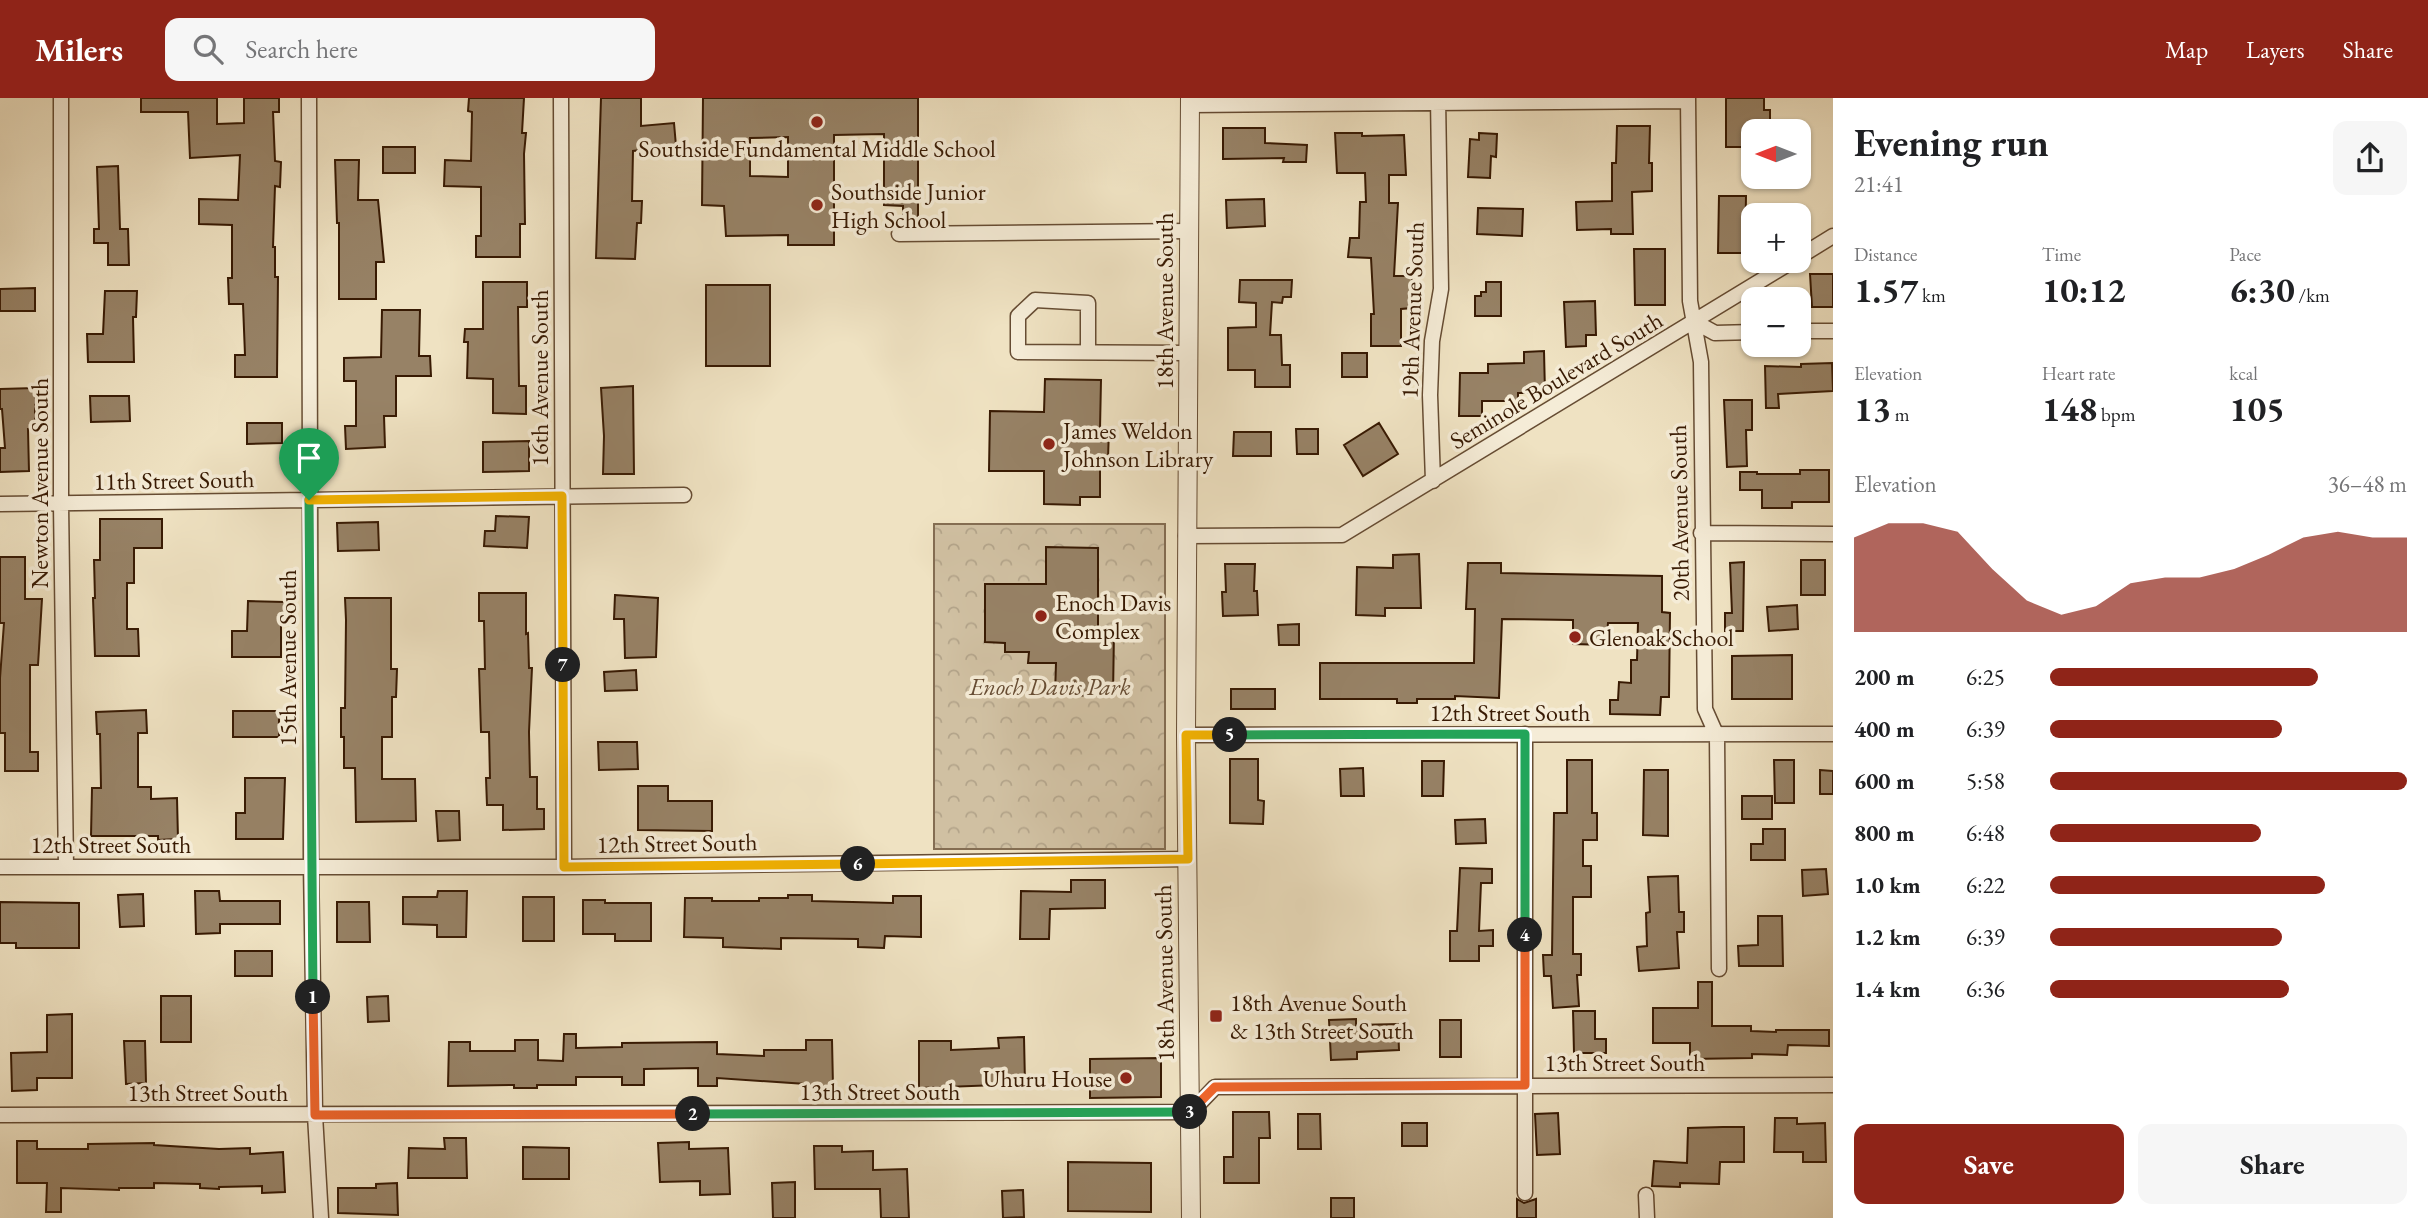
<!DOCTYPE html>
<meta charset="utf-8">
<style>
body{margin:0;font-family:"EB Garamond",serif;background:#f6f6f6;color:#202124;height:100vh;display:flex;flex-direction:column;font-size:26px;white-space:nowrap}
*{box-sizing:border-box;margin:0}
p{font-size:23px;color:#757577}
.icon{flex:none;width:38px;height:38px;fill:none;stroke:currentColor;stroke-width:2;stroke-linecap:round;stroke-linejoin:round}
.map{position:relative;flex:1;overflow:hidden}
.panel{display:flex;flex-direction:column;background:#fff;width:595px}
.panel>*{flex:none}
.needle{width:46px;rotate:270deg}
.buttons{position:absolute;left:1741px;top:21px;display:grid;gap:14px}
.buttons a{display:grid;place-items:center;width:70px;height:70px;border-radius:14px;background:#fff;box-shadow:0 2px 5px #0004;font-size:35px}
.pin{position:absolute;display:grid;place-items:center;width:60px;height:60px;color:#fff;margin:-72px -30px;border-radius:50% 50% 50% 0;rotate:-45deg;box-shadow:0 0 7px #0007}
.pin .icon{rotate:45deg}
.km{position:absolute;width:35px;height:35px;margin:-18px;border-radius:50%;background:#222;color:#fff;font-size:19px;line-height:35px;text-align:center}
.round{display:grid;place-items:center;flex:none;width:74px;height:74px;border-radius:14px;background:#f6f6f6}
.headline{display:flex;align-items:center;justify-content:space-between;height:119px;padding:0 21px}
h1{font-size:38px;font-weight:700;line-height:52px}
.figures{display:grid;grid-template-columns:repeat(3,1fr);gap:10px;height:119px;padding:7px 21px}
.figures div{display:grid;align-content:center}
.figures b{font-size:35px;font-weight:700}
.figures small{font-size:19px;font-weight:400}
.figures p{font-size:19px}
.chart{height:196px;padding:14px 21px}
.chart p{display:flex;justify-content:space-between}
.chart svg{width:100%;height:126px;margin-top:7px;fill:#8f2418;opacity:.7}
.primary-button{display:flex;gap:14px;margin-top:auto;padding:14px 21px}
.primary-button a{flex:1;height:80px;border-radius:14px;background:#8f2418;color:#fff;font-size:28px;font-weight:700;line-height:80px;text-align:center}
.primary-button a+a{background:#f6f6f6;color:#202124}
ul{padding:0 21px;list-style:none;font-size:23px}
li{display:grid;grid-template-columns:112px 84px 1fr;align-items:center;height:52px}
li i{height:18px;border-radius:9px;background:#8f2418}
header{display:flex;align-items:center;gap:42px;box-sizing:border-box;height:98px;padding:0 35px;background:#8f2418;color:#fff}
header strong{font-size:33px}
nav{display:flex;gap:38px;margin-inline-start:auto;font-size:24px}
.search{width:490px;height:63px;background:#f6f6f6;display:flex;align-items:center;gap:18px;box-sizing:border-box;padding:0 24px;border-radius:14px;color:#757577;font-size:26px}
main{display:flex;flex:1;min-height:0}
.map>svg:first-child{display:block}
.park{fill:url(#park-crowns);stroke:#846d52;stroke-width:2}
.building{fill:#978266;stroke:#381a03;stroke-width:2;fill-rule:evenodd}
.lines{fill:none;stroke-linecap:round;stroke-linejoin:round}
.minor-casing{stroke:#664c33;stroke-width:17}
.tertiary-casing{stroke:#664c33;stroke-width:20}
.minor{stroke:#f5ecd7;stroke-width:14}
.tertiary{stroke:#f5ecd7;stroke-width:18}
.split-1-casing{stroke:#fff;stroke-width:14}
.split-2-casing{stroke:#fff;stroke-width:14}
.split-3-casing{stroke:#fff;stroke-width:14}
.split-4-casing{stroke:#fff;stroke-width:14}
.split-5-casing{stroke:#fff;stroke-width:14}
.split-6-casing{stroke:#fff;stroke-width:14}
.split-7-casing{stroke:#fff;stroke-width:14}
.split-8-casing{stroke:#fff;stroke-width:14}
.split-1{stroke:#22a559;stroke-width:9}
.split-2{stroke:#f0652b;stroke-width:9}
.split-3{stroke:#22a559;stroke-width:9}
.split-4{stroke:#f0652b;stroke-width:9}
.split-5{stroke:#22a559;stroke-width:9}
.split-6{stroke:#f5b400;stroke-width:9}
.split-7{stroke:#f5b400;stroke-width:9}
.split-8{stroke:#f5b400;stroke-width:9}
.poi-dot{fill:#8f2418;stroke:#f5ecd7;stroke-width:2.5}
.labels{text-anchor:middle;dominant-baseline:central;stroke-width:7;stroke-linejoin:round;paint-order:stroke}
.poi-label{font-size:24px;fill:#381a03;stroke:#f5ecd7;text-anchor:start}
.street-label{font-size:24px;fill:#381a03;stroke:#f5ecd7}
.park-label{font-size:24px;font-style:italic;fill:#664c33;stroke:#f5ecd7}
</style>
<header>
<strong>Milers</strong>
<div class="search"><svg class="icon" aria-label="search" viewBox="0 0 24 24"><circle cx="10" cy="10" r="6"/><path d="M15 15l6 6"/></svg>Search here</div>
<nav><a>Map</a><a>Layers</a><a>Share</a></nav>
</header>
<main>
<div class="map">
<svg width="1833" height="1120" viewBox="0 0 1833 1120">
<defs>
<pattern id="park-crowns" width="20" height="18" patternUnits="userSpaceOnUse" patternTransform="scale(1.75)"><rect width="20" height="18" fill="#d0c0a2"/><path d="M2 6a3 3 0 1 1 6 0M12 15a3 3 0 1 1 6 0" fill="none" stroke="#b3a48a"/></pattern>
</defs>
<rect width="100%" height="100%" fill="#efe2c2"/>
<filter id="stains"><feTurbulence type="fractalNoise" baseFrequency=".00286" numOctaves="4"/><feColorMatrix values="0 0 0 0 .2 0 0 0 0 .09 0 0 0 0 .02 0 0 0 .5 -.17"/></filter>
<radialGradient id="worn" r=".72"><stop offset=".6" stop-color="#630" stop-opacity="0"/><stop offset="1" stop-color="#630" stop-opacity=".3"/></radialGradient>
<path class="park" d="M934,426H1165V751H934Z"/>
<path class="building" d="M141,0H217V26L244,25V0H279V14H273L275,63L281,64L280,89L275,88L273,149H275V179H278L277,279H235V257H245L243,206H229L228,180H232V127L199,126V101L238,102L240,57L190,60L188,14H141Z
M469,0H524L522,35H526L524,56L525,126H520V159H476V138H481V89L444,88L445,62L471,63L472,14L468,13Z
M601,0H641V28L674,25L676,48L633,53L632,103H642L641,125H637L635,161L596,160Z
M703,0H918V119H903V108L884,107V36L834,37V147H788V137L726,138L724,108L702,107ZM788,39V79L750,78V40Z
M1726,0H1764V12H1770V33H1754V49H1726Z
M1617,28H1650L1649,65H1652V93L1632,94L1633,136H1611V131L1577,132L1576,104L1612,103V65H1616Z
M1223,30H1265V45L1307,47L1306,64H1283L1284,60L1223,61Z
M1335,35H1362V38L1404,37L1406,77H1389V105H1398L1394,178H1412V210L1401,211V248H1371V216H1374L1371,160L1348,159L1350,140H1359L1360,104H1366L1365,75H1337Z
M1479,35L1497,36L1496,59L1491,58L1490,80L1468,79L1470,41L1479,42Z
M383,49H415V75H383Z
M335,62H359L358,102H378L384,164H376V201H339V125H337Z
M118,68L120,131H128L129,167H108V145H94V131H99L97,69Z
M1719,98H1746L1745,155H1718Z
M1264,101L1265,128L1227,130L1226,102Z
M1478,110L1523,111L1522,138L1477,136Z
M1634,151H1665V207H1635Z
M1810,176H1833V209H1812Z
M1240,182H1292L1291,199H1283L1282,205L1272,204L1270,237H1281L1282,267H1290V289H1255V272H1228V230L1256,229V205L1239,204Z
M483,184H527V209H518L519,288H526V316L493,315V281L467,280L468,244H464L465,231H483Z
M1486,184H1501V218H1475V198H1481V194H1486Z
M706,187H770V268H706Z
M35,190V213H0V191Z
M105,193H137L136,219H133L134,264H88L87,236H103Z
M1595,203L1596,237H1586V248L1566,249L1564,204Z
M382,212H420L419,258H430L431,278H396V318H384L385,349L346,351L345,328H356V283H344V260L381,259Z
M1544,253L1545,295H1518V303H1482V318H1459L1460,275H1488V266L1524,265V254Z
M1342,255H1367V279H1342Z
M1832,265L1833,293L1778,296L1779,310H1766L1765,268L1801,269V266Z
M1045,281L1101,282L1100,331L1109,332L1108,360H1100V399H1080V407L1044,406V373H989L990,313L1044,314Z
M633,288L634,376H603L604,338L601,290Z
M35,290V331H28L29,373L0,374V350H5L2,311H0V291Z
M90,298H129L130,323L91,324Z
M1724,302H1752V332H1746L1747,368L1727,369Z
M247,325H282V345L247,346Z
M1379,325L1398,356L1363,378L1344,347Z
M1296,331H1318V356H1297Z
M1234,334H1271V358H1233Z
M529,343V373L483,374V344Z
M1800,372H1829V404H1792V410H1762V392H1740V374H1757V376H1800Z
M496,418L529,419L527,450L484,448L485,433H495Z
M100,421H162V450H134V485H127V531H138L139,558H95L93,500H95L94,462H100Z
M378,424L379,452L338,453L337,425Z
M1046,449L1098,450V531L1114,532L1113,598L1055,597L1056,565H1028L1029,554H1005V545L985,544V486H1046Z
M1419,456L1421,510H1385V518L1356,517L1357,469L1393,470V457Z
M0,459H25V501H42L38,567H30V654H38V673H5V635H0V580L4,525H0Z
M1801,462H1825V497H1801Z
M1744,464L1743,533H1725V515H1732L1730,465Z
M1468,465H1501V475L1662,478V514L1670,515L1669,599H1661L1660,617L1610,616V602H1618L1619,584L1631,585V562H1637L1638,525H1608L1606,547L1573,546V522L1502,521L1499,600L1455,598V601H1417V605H1397V601H1320V565H1474L1475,511H1466Z
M1225,466H1255L1254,493H1257L1258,517L1223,518L1222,494H1226Z
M479,495H526V536L528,535L529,570H532L529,634L530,679H537V711H544V731L503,732V707H487L486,680H490L489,634H481L479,571H485L484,523H479Z
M615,497L658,500L656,559L625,560L624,521H614Z
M345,500H391V571H397L396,599H392V639H382V681H415L416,723L356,724L355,670H344V639H341V610H345L346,522Z
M248,503L285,504L284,525H281V559H232V533H247Z
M1797,507L1798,531L1769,533L1767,509Z
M1299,526V547H1279L1278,527Z
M1792,557V601H1732V558Z
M636,572L637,592L605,593L604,574Z
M1231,591H1275V611H1231Z
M146,612L147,635H138V689H151V701L177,700L178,741L158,742V738H91L92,690H101L100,636H97L96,614Z
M233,613H279V639H233Z
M598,644H637L638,671L599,672Z
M1230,661H1258V702L1264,703L1263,726L1230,725Z
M1567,662H1592V715H1597V742H1583V768H1591V799H1573V856H1581V877H1577L1579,908L1553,910L1551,878H1544L1543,857H1552L1554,715H1567Z
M1774,662H1794V705H1775Z
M1422,663H1444L1443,698H1422Z
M1363,670L1364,698H1341L1340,671Z
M1644,672H1668V738L1643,737Z
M1820,672L1833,673V696H1820Z
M245,680H285L283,741H236V715H245Z
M638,688H668V703H712V733L638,732Z
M1742,698H1772V721H1742Z
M436,713H459L460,742L438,743Z
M1485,721L1486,745L1456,746L1455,722Z
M1763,731H1785V762H1751V746H1763Z
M1460,770L1492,771V785H1481L1479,833L1493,832V848H1479V863H1450V833H1457Z
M1826,771L1828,796L1803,798L1802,772Z
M1678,778L1679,814H1684V834H1677L1679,870L1639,873L1637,849L1647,848L1646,815L1650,814L1648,779Z
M1071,782H1105V810L1050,811L1049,841H1020L1021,793L1071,794Z
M195,793H219L220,803H280V826H220V835L196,836Z
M438,793H467L466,839H437V827L403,826V799H437Z
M143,796L144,828L120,829L118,797Z
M788,797H812V803L893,805V798H921V839L885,838L884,850L858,849V841L781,840V851L723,849V840L684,839L685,800H712V803H759V800H788Z
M523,799H554V843H523Z
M583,802H605V805H651V843H615V836H583Z
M0,804L79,805V850H16V845H0Z
M337,804H369L370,844H337Z
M1758,818H1782L1783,868H1739L1738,848L1758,847Z
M235,853H272V878H235Z
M1698,884H1712V928H1751V933L1776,934V932H1829V948L1788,947L1787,957L1752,956V960L1690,961V945H1653V910H1698Z
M161,898H191V944H161Z
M388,898L389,923L368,924L367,899Z
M1573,913H1595V941H1606V955H1574Z
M72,916V980H37V992L12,993L11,955L47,954V917Z
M1356,921V927L1398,926L1399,952L1357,954V961L1331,962L1329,922Z
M1440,922H1461V959H1440Z
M564,936H576V950L622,949V945L717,944V956L764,958V952H806V942H832L833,988H806V986L717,980V988H698V970L644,971V987H622V979H576V987H537V990H514V987L448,988L449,944H470V953H515V942H538V962L563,963Z
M1024,939L1025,986L919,990V943H951V952L999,950L998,940Z
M124,943H145L146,985L126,986Z
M1161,960V999L1090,1000V961Z
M1233,1014H1269L1270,1040H1259V1085H1224V1059H1233Z
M1558,1015L1560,1056L1537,1057L1535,1016Z
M1298,1016H1320L1321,1051H1298Z
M1775,1020H1797V1026L1825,1025L1826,1064H1803V1054H1774Z
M1402,1025H1427V1048H1402Z
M1723,1029H1744V1064H1720L1719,1086L1680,1085V1089L1652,1088L1654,1063L1687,1065L1688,1030Z
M444,1040H466L467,1080H408L409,1050L445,1051Z
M17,1043H37V1051H88V1046L154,1045V1047L219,1051L250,1050V1056L283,1054L285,1094L262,1095V1088L219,1089V1091L200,1090V1086L154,1085V1090H119V1092L61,1090V1114H46L47,1085H17Z
M689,1044V1051L728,1050L730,1096L700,1097V1083L660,1084L658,1045Z
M814,1048H842V1054L873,1053V1072L907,1071L909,1120H881L880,1091H815Z
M523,1049L569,1050V1081H523Z
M1068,1064L1151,1065V1114L1068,1113Z
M795,1084V1120H773L772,1085Z
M397,1085L398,1117L338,1115V1090H376V1086Z
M1023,1092L1024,1119L1003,1120L1002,1093Z
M1331,1100H1354V1120H1331Z
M1517,1101L1524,1105L1536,1101V1120H1517Z"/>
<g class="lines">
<defs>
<path id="minor" d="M61,0V406L66,769
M309,0L311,768L315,1017L321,1120
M561,0L564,769
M1688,0L1690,203L1701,264L1705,611L1717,638L1719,871
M1190,7L1688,3
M899,136L1189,133
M1799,159L1833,138
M1695,224L1715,235L1754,234
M1799,233H1833
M1088,254V205L1035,202L1018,218V254L1188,255
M1433,383L1430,297L1432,243L1441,191L1438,0
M0,406L684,397
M1701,435L1833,436
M1186,438L1342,437L1793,163
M1525,636V1095
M1186,637L1833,636
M0,769H564L1187,761
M0,1017L1191,1014L1215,989L1833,987
M1646,1097L1647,1120"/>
<path id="tertiary" d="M1190,0L1186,637L1191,1120"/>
</defs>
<use href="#minor" class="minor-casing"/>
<use href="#tertiary" class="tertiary-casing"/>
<use href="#minor" class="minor"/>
<use href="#tertiary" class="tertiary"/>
</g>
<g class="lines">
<defs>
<path id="split-1" d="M309,402L313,899"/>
<path id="split-2" d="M313,899L315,1017L693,1016"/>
<path id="split-3" d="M693,1016L1190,1014"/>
<path id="split-4" d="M1190,1014L1215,989L1525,987V837"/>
<path id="split-5" d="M1230,637L1525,636V837"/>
<path id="split-6" d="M858,766L1188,761L1186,637H1230"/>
<path id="split-7" d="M563,567L564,769L858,766"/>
<path id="split-8" d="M309,402L562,398L563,567"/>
</defs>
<use href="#split-1" class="split-1-casing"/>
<use href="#split-2" class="split-2-casing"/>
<use href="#split-3" class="split-3-casing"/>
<use href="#split-4" class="split-4-casing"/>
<use href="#split-5" class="split-5-casing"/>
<use href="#split-6" class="split-6-casing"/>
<use href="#split-7" class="split-7-casing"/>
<use href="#split-8" class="split-8-casing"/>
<use href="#split-1" class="split-1"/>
<use href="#split-2" class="split-2"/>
<use href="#split-3" class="split-3"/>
<use href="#split-4" class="split-4"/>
<use href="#split-5" class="split-5"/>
<use href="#split-6" class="split-6"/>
<use href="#split-7" class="split-7"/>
<use href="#split-8" class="split-8"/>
</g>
<g class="poi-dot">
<circle cx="817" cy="24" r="7"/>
<circle cx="817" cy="107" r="7"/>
<circle cx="1049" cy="346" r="7"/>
<circle cx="1041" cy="518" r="7"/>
<circle cx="1575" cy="539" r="7"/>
<rect x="1209" y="911" width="14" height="14" rx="3.5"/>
<circle cx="1126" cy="980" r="7"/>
</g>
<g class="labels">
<g class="poi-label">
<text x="817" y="50" text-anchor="middle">Southside Fundamental Middle School</text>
<text x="831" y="93">Southside Junior<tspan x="831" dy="28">High School</tspan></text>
<text x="1063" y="332">James Weldon<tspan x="1063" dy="28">Johnson Library</tspan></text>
<text x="1055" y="504">Enoch Davis<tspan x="1055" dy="28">Complex</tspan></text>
<text x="1589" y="539">Glenoak School</text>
<text x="1230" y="904">18th Avenue South<tspan x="1230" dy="28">&amp; 13th Street South</tspan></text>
<text x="1112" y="980" text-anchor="end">Uhuru House</text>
</g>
<g class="street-label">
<text transform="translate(1164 203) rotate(-90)">18th Avenue South</text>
<text transform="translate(1412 212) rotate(-88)">19th Avenue South</text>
<text transform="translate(539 280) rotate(-90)">16th Avenue South</text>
<text transform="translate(1556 282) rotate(-31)">Seminole Boulevard South</text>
<text transform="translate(174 382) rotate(-1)">11th Street South</text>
<text transform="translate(39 385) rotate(-90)">Newton Avenue South</text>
<text transform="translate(1679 415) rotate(-91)">20th Avenue South</text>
<text transform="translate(287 560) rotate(-90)">15th Avenue South</text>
<text x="1510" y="614">12th Street South</text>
<text transform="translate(677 745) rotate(-1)">12th Street South</text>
<text x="111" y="746">12th Street South</text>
<text transform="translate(1164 875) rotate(-91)">18th Avenue South</text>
<text x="1625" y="964">13th Street South</text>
<text x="880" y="993">13th Street South</text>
<text x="208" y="994">13th Street South</text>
</g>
<g class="park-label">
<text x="1050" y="588">Enoch Davis Park</text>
</g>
</g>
<rect width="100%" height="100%" filter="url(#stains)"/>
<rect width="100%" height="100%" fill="url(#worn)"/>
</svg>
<div class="buttons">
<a><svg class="needle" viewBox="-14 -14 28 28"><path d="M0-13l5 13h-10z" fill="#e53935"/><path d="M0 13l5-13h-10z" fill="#757577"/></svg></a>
<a>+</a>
<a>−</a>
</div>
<div class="pin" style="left:309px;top:402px;background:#1e9e55"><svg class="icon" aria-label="arrive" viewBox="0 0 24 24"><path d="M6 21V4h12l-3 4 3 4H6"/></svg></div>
<b class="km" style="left:313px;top:899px">1</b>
<b class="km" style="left:693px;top:1016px">2</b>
<b class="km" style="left:1190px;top:1014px">3</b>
<b class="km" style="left:1525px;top:837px">4</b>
<b class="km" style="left:1230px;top:637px">5</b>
<b class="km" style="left:858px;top:766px">6</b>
<b class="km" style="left:563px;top:567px">7</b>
</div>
<section class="panel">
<div class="headline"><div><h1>Evening run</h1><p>21:41</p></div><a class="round"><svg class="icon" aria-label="share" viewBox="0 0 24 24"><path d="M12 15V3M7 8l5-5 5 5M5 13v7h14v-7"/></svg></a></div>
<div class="figures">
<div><p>Distance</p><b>1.57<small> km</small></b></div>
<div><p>Time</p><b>10:12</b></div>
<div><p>Pace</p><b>6:30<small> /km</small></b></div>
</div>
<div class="figures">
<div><p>Elevation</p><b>13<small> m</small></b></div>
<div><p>Heart rate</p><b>148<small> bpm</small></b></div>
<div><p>kcal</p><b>105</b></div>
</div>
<div class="chart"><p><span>Elevation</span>36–48 m</p>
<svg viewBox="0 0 160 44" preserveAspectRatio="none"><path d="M0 44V11L10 6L20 6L30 9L40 22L50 33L60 38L70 35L80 27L90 25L100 25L110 22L120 17L130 11L140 9L150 11L160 11V44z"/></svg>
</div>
<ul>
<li><b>200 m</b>6:25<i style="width:75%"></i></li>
<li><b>400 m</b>6:39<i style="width:65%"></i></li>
<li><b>600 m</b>5:58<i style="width:100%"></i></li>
<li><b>800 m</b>6:48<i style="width:59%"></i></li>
<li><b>1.0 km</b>6:22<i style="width:77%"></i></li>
<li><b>1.2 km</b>6:39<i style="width:65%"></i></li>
<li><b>1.4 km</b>6:36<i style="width:67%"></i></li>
</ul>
<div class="primary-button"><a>Save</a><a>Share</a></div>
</section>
</main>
